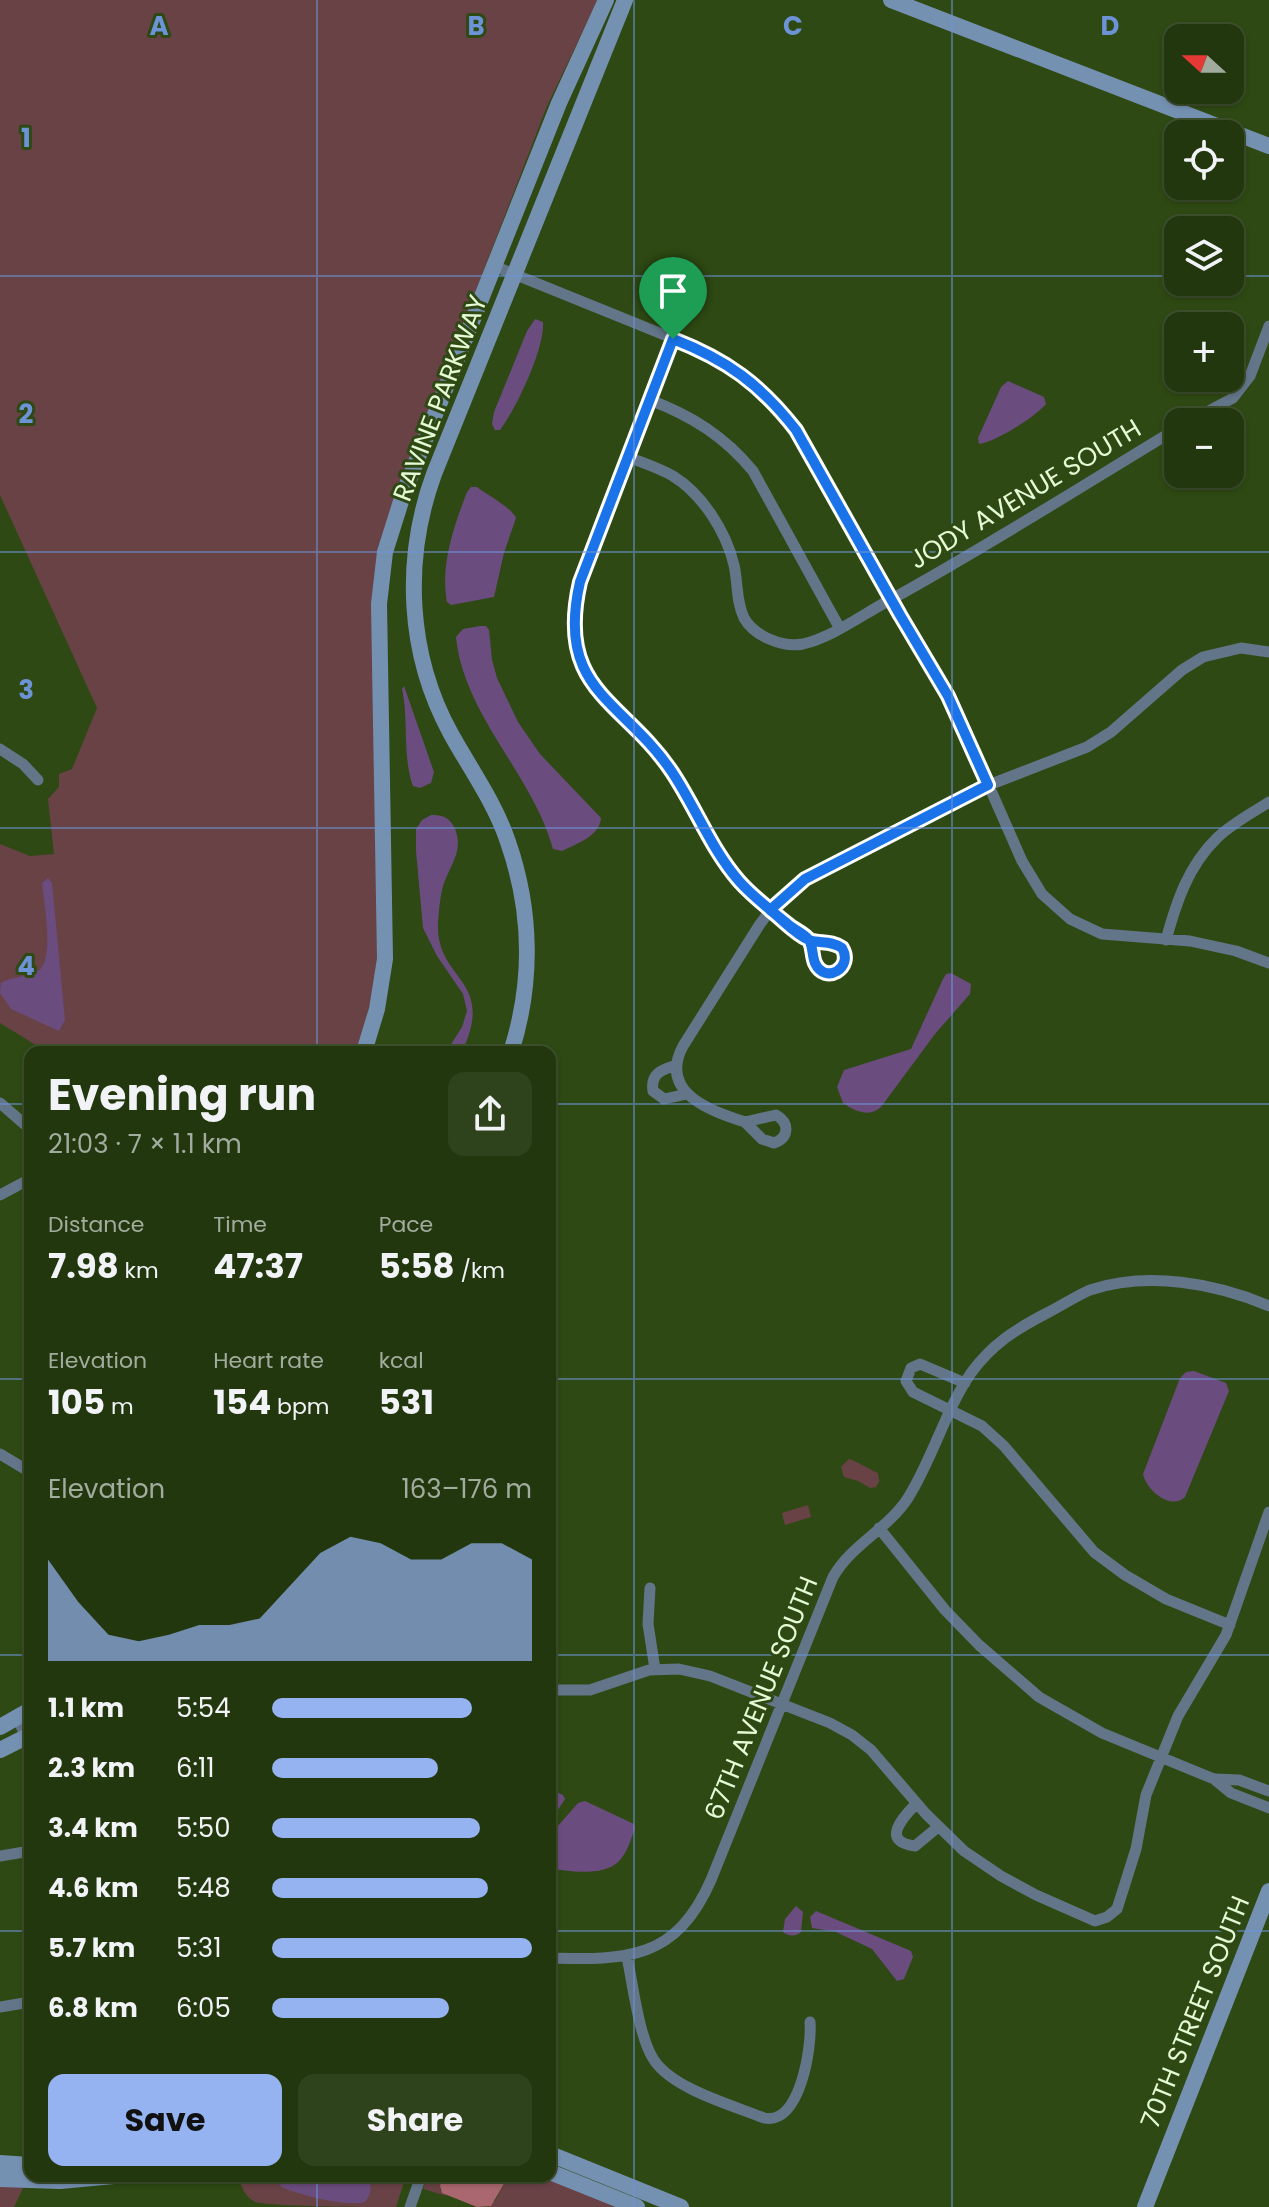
<!DOCTYPE html>
<meta charset="utf-8">
<style>
body{margin:0;font-family:Poppins,sans-serif;background:#2e421c;color:#f1f3f6;height:100vh;display:flex;flex-direction:column;font-size:30px;white-space:nowrap}
*{box-sizing:border-box;margin:0}
p{font-size:26px;color:#a2ac9e}
.icon{flex:none;width:44px;height:44px;fill:none;stroke:currentColor;stroke-width:2;stroke-linecap:round;stroke-linejoin:round}
.map{position:relative;flex:1;overflow:hidden}
.details{position:absolute;left:24px;top:1046px;width:532px;height:1136px;display:flex;flex-direction:column;background:#22370e;border-radius:16px;box-shadow:0 2px 6px #0004,0 0 0 2px #3f512e}
.details>*{flex:none}
.needle{width:52px;rotate:291deg}
.controls{position:absolute;left:1164px;top:24px;display:grid;gap:16px}
.controls a{display:grid;place-items:center;width:80px;height:80px;border-radius:16px;background:#22370e;box-shadow:0 2px 6px #0004,0 0 0 2px #3f512e;font-size:40px}
.pin{position:absolute;display:grid;place-items:center;width:68px;height:68px;color:#fff;margin:-82px -34px;border-radius:50% 50% 50% 0;rotate:-45deg;box-shadow:0 0 8px #0007}
.pin .icon{rotate:45deg}
.round{display:grid;place-items:center;flex:none;width:84px;height:84px;border-radius:16px;background:#2e421c}
.summary{display:flex;align-items:center;justify-content:space-between;height:136px;padding:0 24px}
h1{font-size:44px;font-weight:700;line-height:60px}
.stats{display:grid;grid-template-columns:repeat(3,1fr);gap:12px;height:136px;padding:8px 24px}
.stats div{display:grid;align-content:center}
.stats b{font-size:34px;font-weight:700}
.stats small{font-size:22px;font-weight:400}
.stats p{font-size:22px}
.chart{height:224px;padding:16px 24px}
.chart p{display:flex;justify-content:space-between}
.chart svg{width:100%;height:144px;margin-top:8px;fill:#95b2f1;opacity:.7}
.button{display:flex;gap:16px;margin-top:auto;padding:16px 24px}
.button a{flex:1;height:92px;border-radius:16px;background:#95b2f1;color:#111;font-size:32px;font-weight:700;line-height:92px;text-align:center}
.button a+a{background:#2e421c;color:#f1f3f6}
ul{padding:0 24px;list-style:none;font-size:26px}
li{display:grid;grid-template-columns:128px 96px 1fr;align-items:center;height:60px}
li i{height:20px;border-radius:10px;background:#95b2f1}
.map>svg:first-child{display:block}
.green{fill:#694246}
.forest{fill:#aa676f}
.water{fill:#6b4c7e}
.lines{fill:none;stroke-linecap:round;stroke-linejoin:round}
.street{stroke:#637589;stroke-width:11}
.secondary{stroke:#7591b2;stroke-width:16}
.route-casing{stroke:#fff;stroke-width:16}
.route{stroke:#1a73e8;stroke-width:10}
.grid{fill:none;stroke:#6d93d7;stroke-width:2;stroke-opacity:0.55}
.labels{text-anchor:middle;dominant-baseline:central;stroke-width:6;stroke-linejoin:round;paint-order:stroke}
.street-label{font-size:26px;fill:#e5fad5;stroke:#2e4913}
.grid-label{font-size:26px;text-anchor:middle;font-weight:bold;fill:#6d93d7;stroke:#2e4913;stroke-width:6;stroke-linejoin:round;paint-order:stroke}
</style>
<div class="map">
<svg width="1269" height="2207" viewBox="0 0 1269 2207">
<rect width="100%" height="100%" fill="#2e4913"/>
<path class="green" d="M0,0H598L547,106L389,516L377,977L357,1052H47L0,1023V844L30,856L54,854L48,799L59,787V774L72,769L97,708L0,495Z
M849,1459C852,1459 873,1471 878,1473L879,1482L876,1487L870,1488L858,1481L844,1477L841,1467Z
M808,1505L811,1517L785,1525L782,1513Z
M238,2176H406L396,2207C367,2207 277,2207 255,2202C245,2197 241,2186 238,2176Z
M427,2176H443L440,2190L447,2196L423,2189Z
M513,2176H549L624,2207H489L496,2199L508,2177Z
M0,2183L25,2184L14,2207H0Z"/>
<path class="forest" d="M443,2176H506L508,2177L491,2206L477,2207L442,2193L440,2186Z"/>
<path class="water" d="M535,319L543,322C545,348 516,409 500,430H495L492,424L494,412L527,331Z
M1008,381L1044,397L1046,404C1035,417 996,442 979,444L978,438L1001,387Z
M471,487H477C487,495 511,507 516,518L504,553L494,597L451,605L447,602C440,565 454,526 467,492Z
M480,626H486L489,630L492,660L497,678L518,722L540,754L601,818C600,836 576,844 562,851L553,849C532,773 464,716 456,637L463,629Z
M404,686L434,772L431,783L420,788L413,786C402,756 409,720 402,689Z
M431,815C442,815 450,817 455,829C464,851 450,865 443,886C440,897 439,910 438,922C435,982 497,977 462,1052H446L462,1027L467,1011L463,994L437,956L423,928L416,851V829L422,820Z
M48,878L52,883L65,1020L59,1031L11,1009L0,993L1,983C12,976 26,978 38,971C55,961 44,902 42,883Z
M951,973L971,984L970,994L935,1034L881,1107C870,1118 854,1111 843,1103L837,1087L844,1070L911,1049L943,979L946,974Z
M1194,1371L1226,1383L1229,1391L1185,1497C1171,1511 1146,1490 1143,1474L1180,1378L1186,1372Z
M550,1789L563,1795L565,1799L550,1822Z
M585,1801L634,1824L635,1828C631,1839 627,1854 618,1862C604,1876 568,1872 550,1868V1835L578,1803Z
M796,1906L803,1912L801,1932C796,1937 788,1936 783,1932L785,1919Z
M816,1911L911,1951L913,1957L904,1979L897,1981L872,1949L836,1932L812,1928L810,1917Z
M297,2176H365C373,2184 372,2193 365,2202C346,2207 298,2195 280,2186L282,2181Z"/>
<g class="lines">
<path class="street" d="M494,266L709,353L755,384L776,403L796,430L956,711L1022,861L1042,894L1070,919L1102,934L1190,941L1236,951L1269,963
M673,339L580,582C573,613 572,642 585,672C599,706 642,734 665,763C691,794 704,835 728,867C750,897 781,919 810,940
M650,400C692,416 724,436 753,471L839,627
M1188,422L1233,398L1250,376L1269,326
M628,457C643,463 659,468 673,476C702,494 726,531 734,565C738,582 736,602 744,618C754,636 783,648 803,644C833,637 863,614 890,600C988,546 1082,486 1178,428
M0,749L23,764L38,780
M810,940L839,946L845,956L841,969L830,974C813,970 813,955 810,940Z
M1166,940C1176,903 1188,866 1217,838C1231,824 1252,813 1269,802
M677,1065C663,1069 650,1073 653,1091L664,1099L687,1094
M0,1103L30,1129
M776,1115C790,1123 789,1138 774,1143L762,1139L745,1122Z
M745,1122C711,1111 658,1093 683,1046L760,924L776,903L798,884L976,790L1087,747L1111,732L1182,670L1203,657L1241,648L1269,652
M0,1195L30,1179
M965,1383L920,1364L911,1368L906,1381L913,1392L982,1426L1004,1446L1094,1552L1125,1575L1166,1599L1230,1625
M0,1454L30,1472
M879,1528L945,1610L979,1645L1039,1697L1102,1733L1214,1779L1231,1793L1269,1808
M650,1588L648,1624L655,1669
M550,1690H590L649,1670L679,1669L710,1676L830,1723L852,1735L871,1750L926,1814L964,1851L1001,1876L1036,1895L1095,1921L1107,1917L1117,1909L1136,1849L1146,1795L1178,1716L1226,1635L1269,1512
M17,1718L30,1744
M1215,1779L1239,1780L1269,1791
M916,1804C903,1817 880,1842 915,1846L938,1827
M0,1856L30,1851
M627,1957C633,1985 639,2038 654,2060C673,2089 732,2105 764,2118C800,2126 812,2047 810,2022
M550,1958C627,1960 676,1960 711,1880L833,1577C852,1544 888,1529 908,1498C933,1458 945,1411 971,1373C992,1344 1016,1329 1047,1313C1061,1306 1076,1296 1090,1290C1148,1271 1215,1283 1269,1306
M0,2007L30,2002
M410,2207L421,2176"/>
<path class="secondary" d="M891,0L1269,146
M364,1052L377,1009L385,959L379,604L385,552L403,495L559,103L606,0
M511,1052C533,983 532,911 508,842C495,803 471,770 451,734C407,654 403,559 434,474L625,0
M0,1727L30,1710
M0,1750L30,1735
M550,2154L681,2207
M0,2163L30,2165
M550,2172L637,2207
M0,2179L60,2181L114,2176
M1145,2207L1269,1891"/>
</g>
<g class="lines">
<defs>
<path id="route" d="M673,339L580,582C555,691 623,699 672,772C696,808 711,849 739,881C754,898 772,911 789,925C795,930 805,934 809,940C813,946 812,956 815,963C825,985 854,968 842,948C831,940 820,944 809,940C795,934 782,919 770,910L805,879L988,785L948,696L900,615L796,430C760,384 727,360 673,339"/>
</defs>
<use href="#route" class="route-casing"/>
<use href="#route" class="route"/>
</g>
<path class="grid" d="M317,0V1052M634,0V2207M952,0V2207M0,276H1178M1230,276H1269M0,552H1269M0,828H1269M0,1104H30M550,1104H1269M0,1379H30M550,1379H1269M0,1655H30M550,1655H1269M0,1931H30M550,1931H1269M317,2176V2207"/>
<g class="labels">
<g class="street-label">
<text transform="translate(440 398) rotate(-69)">RAVINE PARKWAY</text>
<text transform="translate(1025 494) rotate(-31)">JODY AVENUE SOUTH</text>
<text transform="translate(761 1698) rotate(-68)">67TH AVENUE SOUTH</text>
<text transform="translate(1195 2012) rotate(-68)">70TH STREET SOUTH</text>
</g>
</g>
<g class="grid-label">
<text x="159" y="35">A</text>
<text x="476" y="35">B</text>
<text x="793" y="35">C</text>
<text x="1110" y="35">D</text>
<text x="26" y="147">1</text>
<text x="26" y="423">2</text>
<text x="26" y="699">3</text>
<text x="26" y="975">4</text>
</g>
</svg>
<div class="controls">
<a><svg class="needle" viewBox="-14 -14 28 28"><path d="M0-13l5 13h-10z" fill="#e53935"/><path d="M0 13l5-13h-10z" fill="#a2ac9e"/></svg></a>
<a><svg class="icon" aria-label="locate" viewBox="0 0 24 24"><circle cx="12" cy="12" r="6"/><path d="M12 2v4M12 18v4M2 12h4M18 12h4"/></svg></a>
<a><svg class="icon" aria-label="layers" viewBox="0 0 24 24"><path d="M12 4l9 5-9 5-9-5zM3 14l9 5 9-5"/></svg></a>
<a>+</a>
<a>−</a>
</div>
<div class="pin" style="left:673px;top:339px;background:#1e9e55"><svg class="icon" aria-label="arrive" viewBox="0 0 24 24"><path d="M6 21V4h12l-3 4 3 4H6"/></svg></div>
<section class="details">
<div class="summary"><div><h1>Evening run</h1><p>21:03 · 7 × 1.1 km</p></div><a class="round"><svg class="icon" aria-label="share" viewBox="0 0 24 24"><path d="M12 15V3M7 8l5-5 5 5M5 13v7h14v-7"/></svg></a></div>
<div class="stats">
<div><p>Distance</p><b>7.98<small> km</small></b></div>
<div><p>Time</p><b>47:37</b></div>
<div><p>Pace</p><b>5:58<small> /km</small></b></div>
</div>
<div class="stats">
<div><p>Elevation</p><b>105<small> m</small></b></div>
<div><p>Heart rate</p><b>154<small> bpm</small></b></div>
<div><p>kcal</p><b>531</b></div>
</div>
<div class="chart"><p><span>Elevation</span>163–176 m</p>
<svg viewBox="0 0 160 44" preserveAspectRatio="none"><path d="M0 44V13L10 26L20 36L30 38L40 36L50 33L60 33L70 31L80 21L90 11L100 6L110 8L120 13L130 13L140 8L150 8L160 13V44z"/></svg>
</div>
<ul>
<li><b>1.1 km</b>5:54<i style="width:77%"></i></li>
<li><b>2.3 km</b>6:11<i style="width:64%"></i></li>
<li><b>3.4 km</b>5:50<i style="width:80%"></i></li>
<li><b>4.6 km</b>5:48<i style="width:83%"></i></li>
<li><b>5.7 km</b>5:31<i style="width:100%"></i></li>
<li><b>6.8 km</b>6:05<i style="width:68%"></i></li>
</ul>
<div class="button"><a>Save</a><a>Share</a></div>
</section>
</div>
